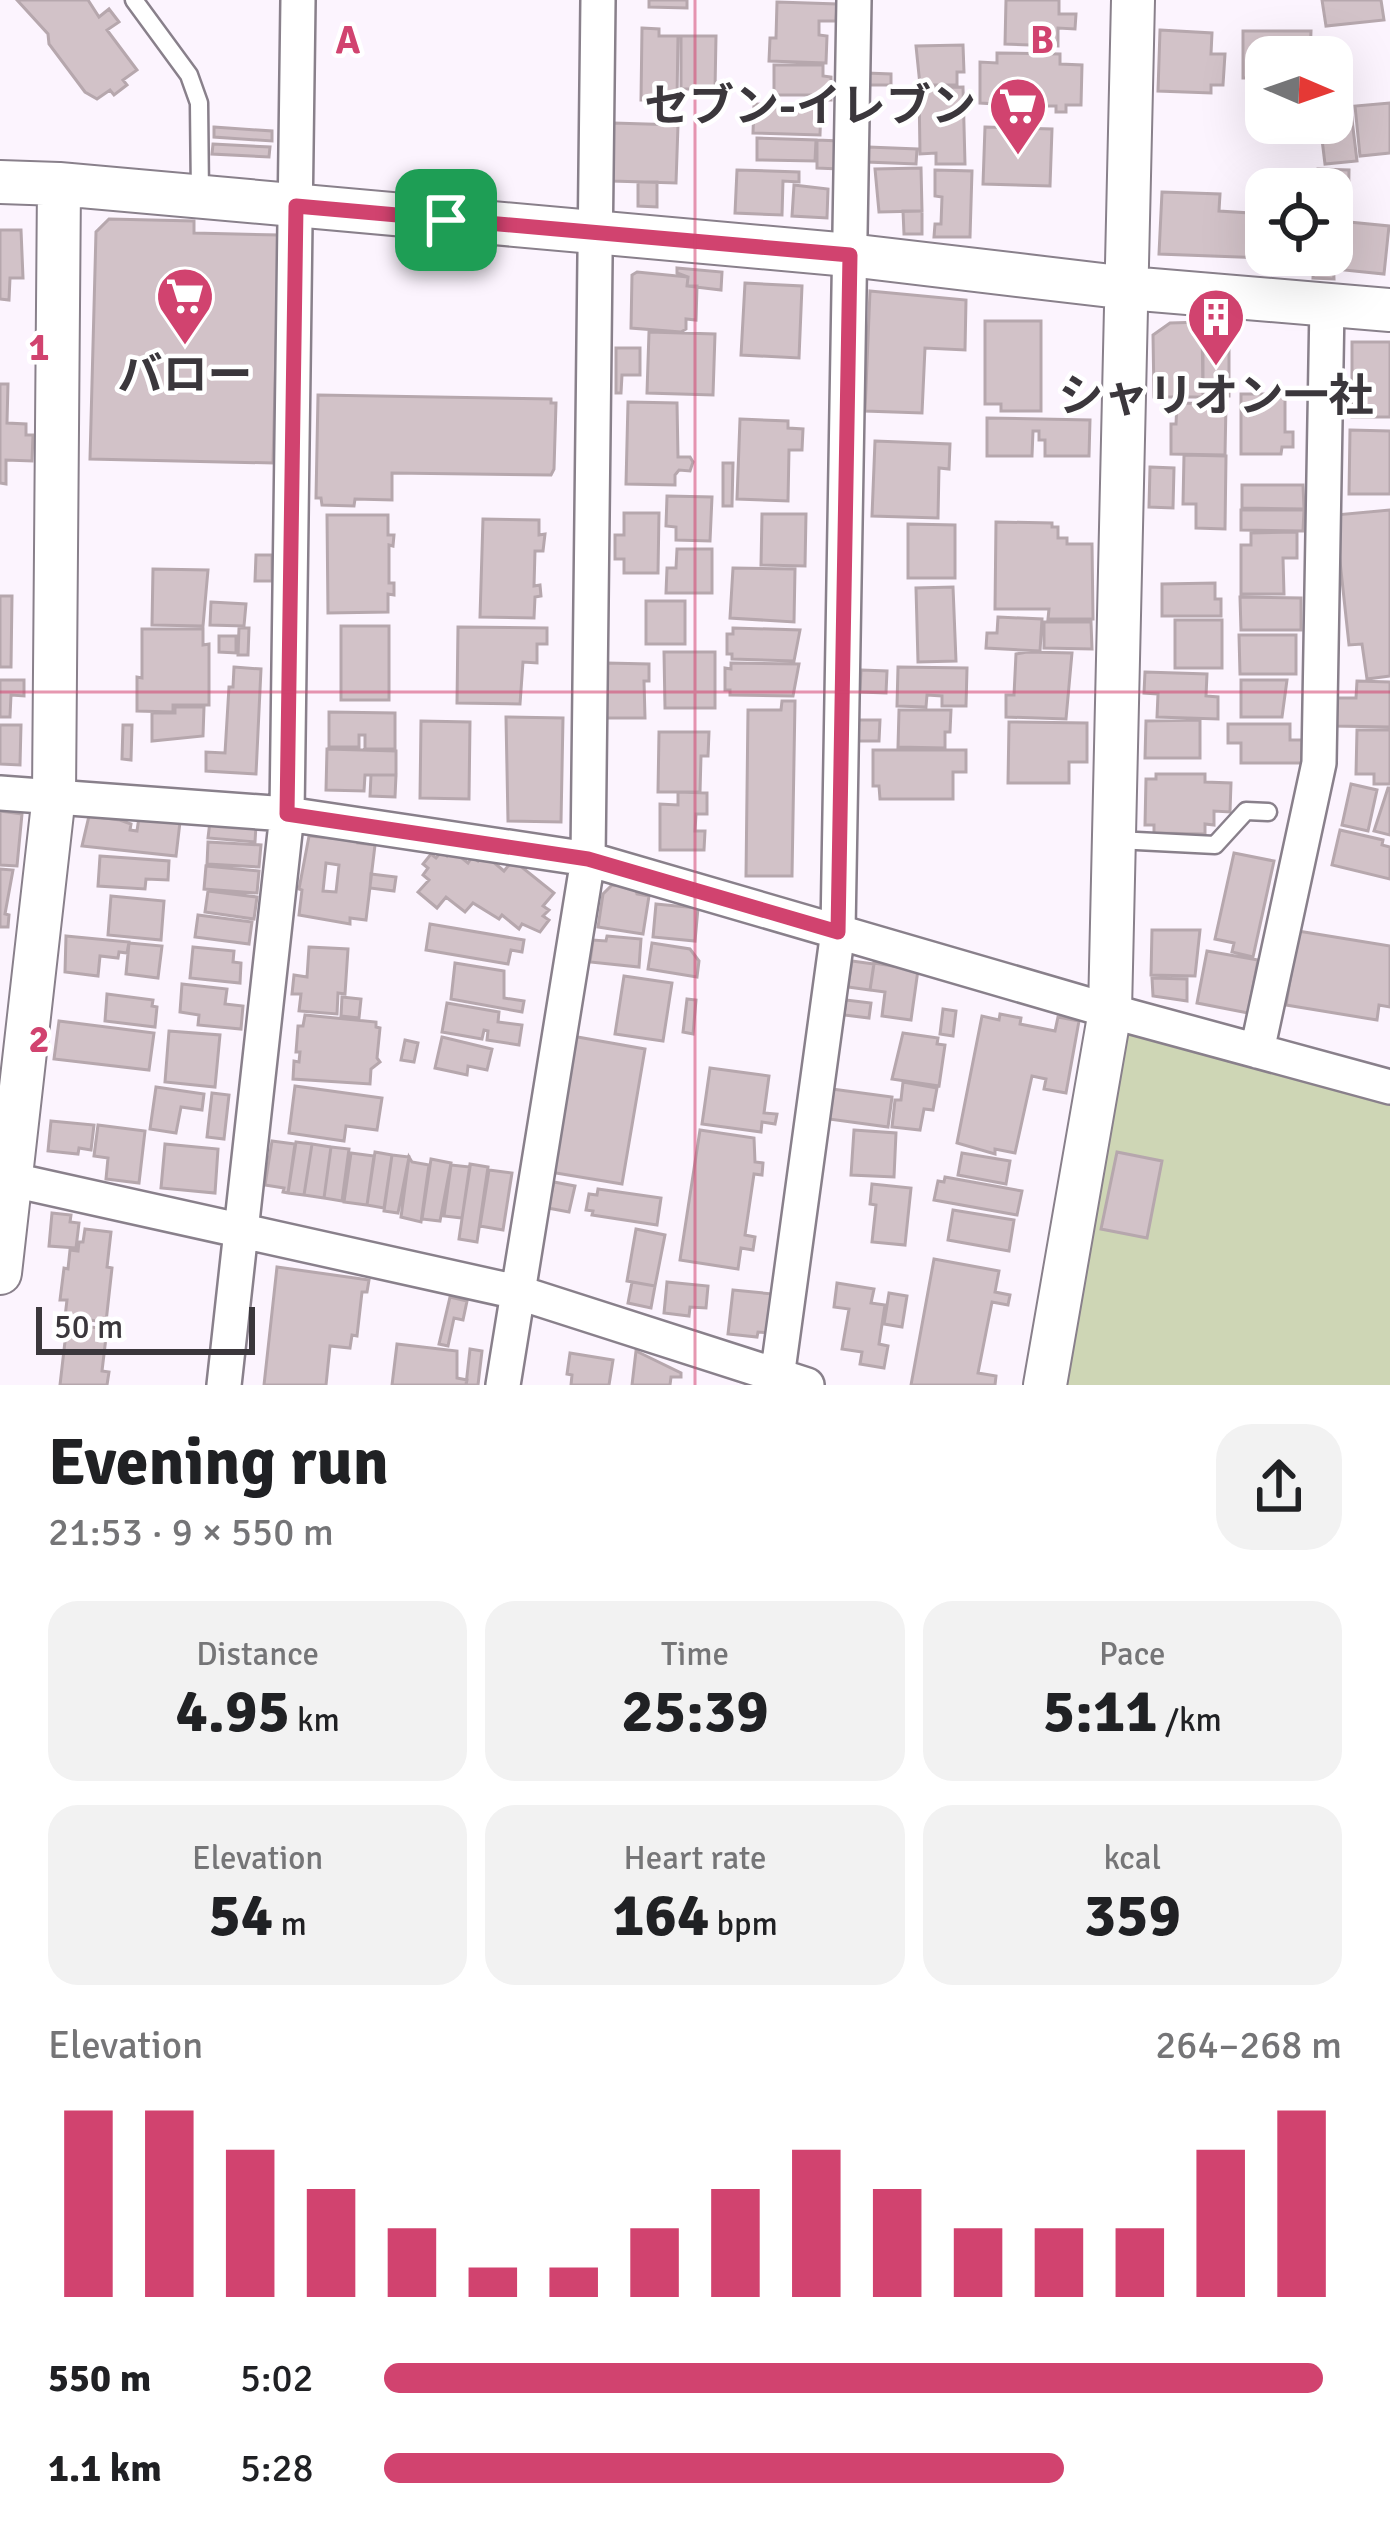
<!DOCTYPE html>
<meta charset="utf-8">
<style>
body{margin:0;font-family:Signika,"Noto Sans JP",sans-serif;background:#f2f2f2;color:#202124;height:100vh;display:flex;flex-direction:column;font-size:45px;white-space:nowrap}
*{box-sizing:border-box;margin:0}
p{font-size:39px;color:#757577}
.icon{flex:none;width:66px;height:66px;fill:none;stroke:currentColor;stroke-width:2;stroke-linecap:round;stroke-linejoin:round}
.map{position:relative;height:1385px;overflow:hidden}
.side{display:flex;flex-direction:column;background:#fff;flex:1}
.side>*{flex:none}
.needle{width:78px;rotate:92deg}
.controls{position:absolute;left:1245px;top:36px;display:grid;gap:24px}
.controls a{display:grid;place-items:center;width:108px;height:108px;border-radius:24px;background:#fff;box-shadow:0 12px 48px #0002;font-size:60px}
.scale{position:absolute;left:36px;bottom:30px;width:219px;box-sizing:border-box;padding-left:12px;border:6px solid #3b373c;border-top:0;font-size:33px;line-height:42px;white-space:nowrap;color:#3b373c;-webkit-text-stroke:9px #fff;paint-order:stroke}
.pin{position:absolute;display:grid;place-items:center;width:102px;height:102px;color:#fff;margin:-51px;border-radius:24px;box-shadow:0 6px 18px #0006}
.round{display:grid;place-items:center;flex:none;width:126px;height:126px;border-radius:36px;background:#f2f2f2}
.head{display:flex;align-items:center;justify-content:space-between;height:204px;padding:0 48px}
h1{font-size:66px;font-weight:700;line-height:90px}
.figures{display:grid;grid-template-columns:repeat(3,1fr);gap:18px;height:204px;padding:12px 48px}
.figures div{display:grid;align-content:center;border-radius:30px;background:#f2f2f2;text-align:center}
.figures b{font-size:60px;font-weight:700}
.figures small{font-size:33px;font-weight:400}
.figures p{font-size:33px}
.chart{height:336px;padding:24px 48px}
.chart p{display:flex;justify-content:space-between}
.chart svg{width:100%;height:216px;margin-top:12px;stroke:#d1436f;stroke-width:6}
ul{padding:0 48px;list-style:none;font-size:39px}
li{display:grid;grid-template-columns:192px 144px 1fr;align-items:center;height:90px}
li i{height:30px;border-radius:15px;background:#d1436f}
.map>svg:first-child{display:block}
.green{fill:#ced6b5}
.building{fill:#d2c2c8;stroke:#b6a7ad;stroke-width:3;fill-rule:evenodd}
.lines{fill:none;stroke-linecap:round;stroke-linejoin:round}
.service-casing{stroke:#89808b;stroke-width:21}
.minor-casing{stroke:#89808b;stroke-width:38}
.tertiary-casing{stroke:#89808b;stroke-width:46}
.service{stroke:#fff;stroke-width:16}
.minor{stroke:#fff;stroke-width:33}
.tertiary{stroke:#fff;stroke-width:42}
.route-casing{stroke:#fff;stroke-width:24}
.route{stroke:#d1436f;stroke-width:15}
.grid{fill:none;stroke:#d1436f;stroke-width:3;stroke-opacity:0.55}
.labels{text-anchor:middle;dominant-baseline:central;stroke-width:9;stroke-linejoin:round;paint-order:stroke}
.poi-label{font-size:45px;font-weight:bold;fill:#3b373c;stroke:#fff}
.grid-label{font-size:39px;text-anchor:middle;font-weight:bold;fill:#d1436f;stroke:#fff;stroke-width:9;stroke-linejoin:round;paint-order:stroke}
</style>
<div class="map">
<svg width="1390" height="1385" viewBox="0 0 1390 1385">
<rect width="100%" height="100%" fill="#fcf4fe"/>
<path class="green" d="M1135,1029L1390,1103V1385H1065L1124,1035Z"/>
<path class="building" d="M17,0H88L99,17L109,9L119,22L107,30L137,70L123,80L127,85L114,95L110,90L97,99L85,92L49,44L48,34Z
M649,0H687V8L649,7Z
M1006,0H1059V14H1076L1075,29L1058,28V46L1005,44Z
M1322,0H1381L1384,20L1326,26Z
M777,2L837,4L836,21H819V35L827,36L826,63L769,61L770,38H776Z
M642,28L659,29V36H678L677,100H641Z
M1160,30L1212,33L1211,54H1225L1223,85H1211V93L1158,91Z
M1243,31H1311L1310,57H1266V78H1243Z
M681,36H716L715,89H681Z
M963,45L964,72H957V85H920L916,46Z
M997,53L1060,54V64L1082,65L1081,105H1066V112H1056V106H1042V112H1020V105H1006V111H996V104L980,103V62L997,63Z
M774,65H823V76L831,77V100H811V95H774Z
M866,73L891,74V85H866Z
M963,87L965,164H936V153L920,154L919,88Z
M1350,103L1357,161L1325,164L1320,123H1332V105Z
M1390,103V153L1360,156L1355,106Z
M754,104L821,106L820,135L753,133Z
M613,123L678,125L676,183L612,181Z
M214,127L272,131V141L214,137Z
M985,127L1052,129L1050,186L983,184Z
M757,138L816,140L815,161L757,160Z
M817,140L839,141V169L817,168Z
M213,144L270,147L269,157L212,154Z
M868,147L917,149L916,164L867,162Z
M921,168L922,211L879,212L875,169Z
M1318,169L1349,170L1348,232H1332V189H1318Z
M737,170L799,172V182L783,181L782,215L735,213Z
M935,170L972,171L970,237H934L935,224H941L942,197L935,196Z
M638,182H657V207L638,206Z
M794,185L828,189L827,218L792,216Z
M1162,192L1220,194L1219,211L1266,214V255H1291V259L1159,254Z
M903,211H922V234H904Z
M109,219L194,221V233L279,235L273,463L90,459L96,232Z
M1349,222L1389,226L1384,274L1344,270Z
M0,230H21L23,278H10L9,300L0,299Z
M1332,238L1334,279L1313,278L1314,255H1332Z
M677,268L722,272L721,290L687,286L688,277L677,273Z
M637,272L688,277L687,286H697L696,320L686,319V329L681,332L631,328L632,275Z
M745,283L802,286L799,358L741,355Z
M870,291L966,300L965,350L925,348L922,413L865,411Z
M985,321H1041V411H1001V404H985Z
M1202,322L1203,397H1154L1153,335L1170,323Z
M1203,325H1220V341H1229V396H1203Z
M649,332L715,334L713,395L647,393Z
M1352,342H1390V417H1352Z
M616,348H640V375H622L621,393H616Z
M0,384H8L7,423L26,424V435H33L32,461L6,460V484L0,483Z
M1241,394H1285V432H1293V447H1282L1281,454H1241Z
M318,395L551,399V403H556L554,469L551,475L392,473V500L355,499L354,506L322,505L321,498H316Z
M628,402L677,403L678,457H690L693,462L690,471L679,470L675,475V485L626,484Z
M1177,403L1226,404L1225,455L1171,454V424H1176Z
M987,418L1090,420L1089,456H1045V440H1039V431H1033L1032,456H987Z
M740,419L788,421V428L803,429L802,450H789L788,501L737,499Z
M1350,430L1390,431V494H1349Z
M875,441L950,444L949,469L939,468L938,518L872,516Z
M1184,455L1226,456L1225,529L1196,528V504H1183Z
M723,463H733L732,506H723Z
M1150,467L1174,468L1173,508L1149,507Z
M1242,485H1303L1304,509L1242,508Z
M667,496L712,497L710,541L676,540V527L666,526Z
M1241,510H1304L1303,531L1241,530Z
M1390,510V676L1367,679L1362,644L1349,645L1335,515Z
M624,513H659L658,573H624V559H615V535H624Z
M762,514H806L805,566L761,565Z
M327,515H388V535H394L393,546L389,545V583H394V595L388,594V612L328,613Z
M483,519L539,520V535L545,534L543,551H535L534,586L540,585L541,596L535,597L534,618L480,617Z
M996,522L1052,523V527H1058V538H1067V544H1092L1093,619H1048L1049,609H995Z
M908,524L955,525V578H908Z
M1297,532V558H1283L1284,594H1241V545H1251V533Z
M677,549H712V593H666L667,568H676Z
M256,555H272V581H255Z
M733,568L795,569L794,622L730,618Z
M153,569L208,570L203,626L152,625Z
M1215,583V599H1221V616H1162V584Z
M953,587L956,661L918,662L916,588Z
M0,596H12L11,667H0Z
M1240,597L1301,598V630H1241Z
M646,601H685V644H646Z
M211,602L246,604L244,626L210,625Z
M998,617L1042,619L1040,651L986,648L987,633H997Z
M1175,620H1222V668H1175Z
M1044,622H1091L1092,649L1044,648Z
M341,626H389V700H341Z
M458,627L547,628V644H537V663L523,662L520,704L457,703Z
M239,628H249L248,655H238Z
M733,628L800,630L794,661L732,659V654H727V634H733Z
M142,629H203V645L209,644V705H173V712L137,711V677L142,678Z
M1239,635H1296V674H1240Z
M219,636H236V653L219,652Z
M664,652H715V708H665Z
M1027,652L1072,653L1066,719L1006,717V695H1014L1016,654Z
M606,663L649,664V681H644L645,718H605Z
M731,663L799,664L793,696L730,695V690H725V668L731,669Z
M234,667L261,669L256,774L206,771V752L225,753L229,687H233Z
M898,667L967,668L966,706H942V696L927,695L926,707L897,706Z
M861,670L887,671L886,693L860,692Z
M1145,672L1207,674L1206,696L1218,697V719L1157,717L1158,694L1144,693Z
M0,680H24V696L11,695L10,717H0Z
M1241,680H1287L1282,717H1241Z
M1357,681L1390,682V727L1334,726V698H1356Z
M782,701H795L792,876H746L748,710H781Z
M175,707H204L203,736L152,741V713H175Z
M899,710H951L950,732H945V748L898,747Z
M329,712L395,713V749H365V735H359V747H329Z
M506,717L563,718L561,822L508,821Z
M857,720H880L879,741H857Z
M1200,720V758H1145L1146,721Z
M421,721L470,722L469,799L420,798Z
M1009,722L1087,723V762H1069V783H1008Z
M1228,724H1290V740H1302V763H1241V743H1228Z
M0,725H21L20,765L0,764Z
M123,725H132L131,760L122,759Z
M1357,730H1390V784H1374V774H1356Z
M659,732H709L708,756H701L700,792H658Z
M327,749L396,751V775H365L364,791L326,790Z
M873,750H966V772H953V799H880L879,786H873Z
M1156,774H1205V782L1231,783L1230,812L1214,811V825L1205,824V834L1154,833V825H1145L1146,779H1156Z
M371,775H396L395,797L370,796Z
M1351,784L1377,790L1368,831L1342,825Z
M1388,788H1390V835L1374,831Z
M678,792L707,793V814H696L695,831H705L704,850H660V804L678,805Z
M0,811L22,814L17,866L0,865Z
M89,816L120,820L131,824L130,830L137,831L139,817L180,822L176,856L82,846Z
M210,821L256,825L255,842L208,838Z
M1340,830L1383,840L1382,845L1390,847V879L1332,865Z
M342,835L359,837L358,843L375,845L366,920L350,918V924L299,915L302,890L299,889L309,836L341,839ZM326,863L339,865L336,892L323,891Z
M208,842L261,845L259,867L207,864Z
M452,850L468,863L472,857L478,861L484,854L504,871L513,860L554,893L543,906L549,910L543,916L549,920L540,932L522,924L519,929L502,915L499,919L473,903L465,912L446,897L437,908L418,892L429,880L423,875L428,868L423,864L431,854L436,858L442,851L447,856Z
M1234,853L1274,861L1253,957L1232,952L1234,943L1215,939Z
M100,856L169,861L168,880L146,879L145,889L98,886Z
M206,866L259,871L257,893L204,889Z
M0,869L13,870L5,914L9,915L8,927H0Z
M371,874L396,877L394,891L370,888Z
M612,885L635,886L637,894L649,896L643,934L598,927L603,894Z
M208,891L257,897L254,919L205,912Z
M111,896L164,901L161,940L108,935Z
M656,904L698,908L695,941L653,937Z
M198,915L252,922L249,944L195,937Z
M430,924L524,940L522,952L511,950L508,964L426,950Z
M1152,930H1200L1195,976L1151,975Z
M1298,931L1390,946V1007L1379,1005L1377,1020L1286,1005Z
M66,936L129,942L127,953L119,952L118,958L100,956L98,976L65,972Z
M607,936L641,939L639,967L590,962L593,940L606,941Z
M129,943L162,946L158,978L126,974Z
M652,943L690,949L699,961L697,977L648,969Z
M193,947L234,951L233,962L241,963L240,983L190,978Z
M309,947L348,949L345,994L338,993L337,1014L299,1011L301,994H292L294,975L307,977Z
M1207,951L1258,960L1248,1013L1197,1003Z
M852,961L874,964L870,990L848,987Z
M455,963L504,971V998L524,1001L522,1012L451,999Z
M874,963L918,970L911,1020L882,1016L885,992L870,990Z
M624,976L672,983L663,1041L615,1034Z
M1152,978L1187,979V1001L1153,996Z
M182,984L227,989L225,1004L243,1006L241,1029L198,1025L199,1015L180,1012Z
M107,994L153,1000L152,1006L157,1007L155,1027L105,1021Z
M342,997L361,999L359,1018L341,1016Z
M687,999L696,1000L693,1034L683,1032Z
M846,1000L871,1003L869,1018L844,1015Z
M447,1003L499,1012L498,1022L522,1025L519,1045L487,1040L488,1031L484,1030L482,1039L442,1032Z
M943,1009L956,1011L953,1036L940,1034Z
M1000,1014L1021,1018L1020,1024L1055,1031L1058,1017L1079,1021L1066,1093L1044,1089L1046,1079L1032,1076L1015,1153L995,1149V1154L957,1143L982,1016L999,1020Z
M305,1015L376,1022V1027L380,1028L377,1058L380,1062L371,1069L370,1084L293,1079L294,1061L299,1062L300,1052H296L298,1026H303Z
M59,1021L154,1033L149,1070L54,1059Z
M169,1031L220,1035L215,1087L165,1082Z
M903,1033L938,1038L937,1044L945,1045L939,1086L892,1079Z
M572,1036L645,1049L622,1184L550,1172Z
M442,1037L492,1049L487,1070L468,1066L467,1075L435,1068Z
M405,1040L418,1043L414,1062L401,1060Z
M710,1068L769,1076L764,1113L777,1114L775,1124L762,1122L761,1132L702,1124Z
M903,1082L937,1088L933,1110L924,1109L920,1130L892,1127L895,1100H901Z
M295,1086L382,1098L377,1130L346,1126L344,1141L289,1133Z
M156,1087L204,1094L202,1110L181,1107L176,1133L150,1129Z
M832,1089L892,1097L888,1127L829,1119Z
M212,1093L229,1095L224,1139L207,1137Z
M51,1121L94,1125L91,1150L79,1148L78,1154L48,1151Z
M98,1125L145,1131L139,1183L106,1179L108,1158L94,1156Z
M700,1130L754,1138L755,1162L763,1163L762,1175L754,1174L745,1235L755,1237L753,1250L741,1248L738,1269L680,1260Z
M854,1130L896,1133L894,1177L851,1175Z
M272,1141L295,1144L288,1193L283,1192L284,1188L265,1185Z
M296,1142L312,1144L304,1195L288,1193Z
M165,1144L218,1149L215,1193L161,1188Z
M312,1144L331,1147L324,1198L304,1195Z
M331,1147L349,1149L342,1201L324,1198Z
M375,1152L392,1155L384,1208L367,1205Z
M1117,1152L1162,1161L1147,1238L1101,1229Z
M351,1153L374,1156L367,1205L344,1202Z
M962,1153L1010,1161L1006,1184L958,1175Z
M392,1155L409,1157L398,1213L384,1211Z
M409,1157L412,1162L429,1165L421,1222L401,1217Z
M431,1159L451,1163L440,1221L422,1219Z
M470,1164L488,1167L477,1242L459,1239Z
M451,1165L470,1167L462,1218L444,1216Z
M489,1170L512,1173L503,1230L480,1226Z
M945,1177L1022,1191L1017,1215L934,1200L938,1181L944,1182Z
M554,1182L575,1186L569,1212L548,1208Z
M872,1184L911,1188L905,1245L872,1242L876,1205L870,1204Z
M598,1189L661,1198L657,1225L592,1215L593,1211L586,1210L589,1194L597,1195Z
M953,1210L1014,1220L1009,1251L948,1240Z
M52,1213L71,1215L70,1222L79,1223L76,1248L49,1246Z
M85,1229L111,1232L107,1267L112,1268L106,1322L65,1317L67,1300H60L64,1268L68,1269L70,1250L78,1251L79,1242H83Z
M636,1229L665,1235L655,1286L627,1281Z
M934,1259L999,1271L995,1292L1010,1295L1008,1305L992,1302L978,1373L996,1376L995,1385H911Z
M277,1267L369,1280L367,1292H362L357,1336L352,1335L350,1348L330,1346L326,1385H264Z
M632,1282L655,1286L651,1308L628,1303Z
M667,1282L708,1286L706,1308L690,1307L689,1316L664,1313Z
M837,1283L874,1289L871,1303L885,1305L879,1344L888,1346L884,1368L860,1364L862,1352L842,1349L849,1309L834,1307Z
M733,1290L773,1294L769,1333L758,1332L757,1337L728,1334Z
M889,1293L907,1296L902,1327L884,1324Z
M450,1297L467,1301L463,1320L454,1318L448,1346L439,1344Z
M67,1324L107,1329L102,1371L109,1372L107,1385H60Z
M397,1344L457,1351V1378L467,1380L466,1385H392Z
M470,1349L482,1351L478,1385H466Z
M636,1351L681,1373V1377H671L670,1385H632Z
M570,1353L613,1360L609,1385H571L572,1375L567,1374Z"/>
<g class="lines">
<defs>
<path id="service" d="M134,0L189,75L199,103L200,196
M1117,840L1215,845L1246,811L1268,812"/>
<path id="minor" d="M0,793L287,814L588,859L1110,1011L1390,1087
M1257,1051L1319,763L1327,305
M0,1177L517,1292L807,1385
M224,1385L287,814L298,0
M503,1385L588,859L598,0
M776,1385L838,931L854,0"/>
<path id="tertiary" d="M0,182L59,184L849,255L1128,288L1390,310
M0,1273L54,795L59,184
M1045,1385L1110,1011L1133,0"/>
</defs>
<use href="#service" class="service-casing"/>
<use href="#minor" class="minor-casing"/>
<use href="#tertiary" class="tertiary-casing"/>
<use href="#service" class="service"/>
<use href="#minor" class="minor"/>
<use href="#tertiary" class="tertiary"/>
</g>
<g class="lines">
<defs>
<path id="route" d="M296,206L850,255L838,932L588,859L287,814Z"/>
</defs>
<use href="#route" class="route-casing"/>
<use href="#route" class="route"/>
</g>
<path class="grid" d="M695,0V1385M0,692H1390"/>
<defs>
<symbol id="supermarket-pin" viewBox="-11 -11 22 30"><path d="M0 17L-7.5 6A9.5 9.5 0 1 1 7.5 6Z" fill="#d1436f" stroke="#fff"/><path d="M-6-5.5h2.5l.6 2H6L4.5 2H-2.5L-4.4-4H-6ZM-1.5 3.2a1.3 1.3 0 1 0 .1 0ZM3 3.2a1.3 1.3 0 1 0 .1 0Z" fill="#fff"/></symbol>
<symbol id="building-pin" viewBox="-11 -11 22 30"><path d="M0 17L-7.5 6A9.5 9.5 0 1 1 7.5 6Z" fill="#d1436f" stroke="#fff"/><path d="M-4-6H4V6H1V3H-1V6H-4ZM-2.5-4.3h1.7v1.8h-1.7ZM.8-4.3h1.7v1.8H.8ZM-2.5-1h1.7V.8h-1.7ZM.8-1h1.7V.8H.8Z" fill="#fff"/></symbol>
</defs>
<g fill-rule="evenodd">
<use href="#supermarket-pin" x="985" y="73" width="66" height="90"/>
<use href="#supermarket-pin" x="152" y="263" width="66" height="90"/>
<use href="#building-pin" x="1183" y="284" width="66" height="90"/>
</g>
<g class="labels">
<g class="poi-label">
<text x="976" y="106" text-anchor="end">セブン-イレブン</text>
<text x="185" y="375">バロー</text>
<text x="1216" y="396">シャリオン一社</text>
</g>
</g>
<g class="grid-label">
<text x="348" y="53">A</text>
<text x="1042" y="53">B</text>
<text x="39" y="360">1</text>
<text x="39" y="1052">2</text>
</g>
</svg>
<div class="controls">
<a><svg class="needle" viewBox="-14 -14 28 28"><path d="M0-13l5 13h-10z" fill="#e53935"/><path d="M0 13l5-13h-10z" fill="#757577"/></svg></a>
<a><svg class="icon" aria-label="locate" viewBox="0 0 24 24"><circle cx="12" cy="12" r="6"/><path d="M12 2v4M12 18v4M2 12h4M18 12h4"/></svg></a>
</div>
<div class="scale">50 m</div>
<div class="pin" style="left:446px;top:220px;background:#1e9e55"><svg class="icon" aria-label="arrive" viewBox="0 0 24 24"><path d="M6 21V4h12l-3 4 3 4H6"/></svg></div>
</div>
<section class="side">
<div class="head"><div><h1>Evening run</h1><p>21:53 · 9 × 550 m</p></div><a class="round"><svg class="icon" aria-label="share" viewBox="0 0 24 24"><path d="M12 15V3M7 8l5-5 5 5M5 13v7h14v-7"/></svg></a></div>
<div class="figures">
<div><p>Distance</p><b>4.95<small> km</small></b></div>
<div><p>Time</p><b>25:39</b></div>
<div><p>Pace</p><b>5:11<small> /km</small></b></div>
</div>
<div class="figures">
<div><p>Elevation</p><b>54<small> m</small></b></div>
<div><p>Heart rate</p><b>164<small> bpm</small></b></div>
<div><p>kcal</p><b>359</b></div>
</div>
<div class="chart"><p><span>Elevation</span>264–268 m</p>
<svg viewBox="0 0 160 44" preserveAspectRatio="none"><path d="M5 44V6M15 44V6M25 44V14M35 44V22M45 44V30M55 44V38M65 44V38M75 44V30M85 44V22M95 44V14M105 44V22M115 44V30M125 44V30M135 44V30M145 44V14M155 44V6"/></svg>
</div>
<ul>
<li><b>550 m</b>5:02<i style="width:98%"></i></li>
<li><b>1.1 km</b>5:28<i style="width:71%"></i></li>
</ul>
</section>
